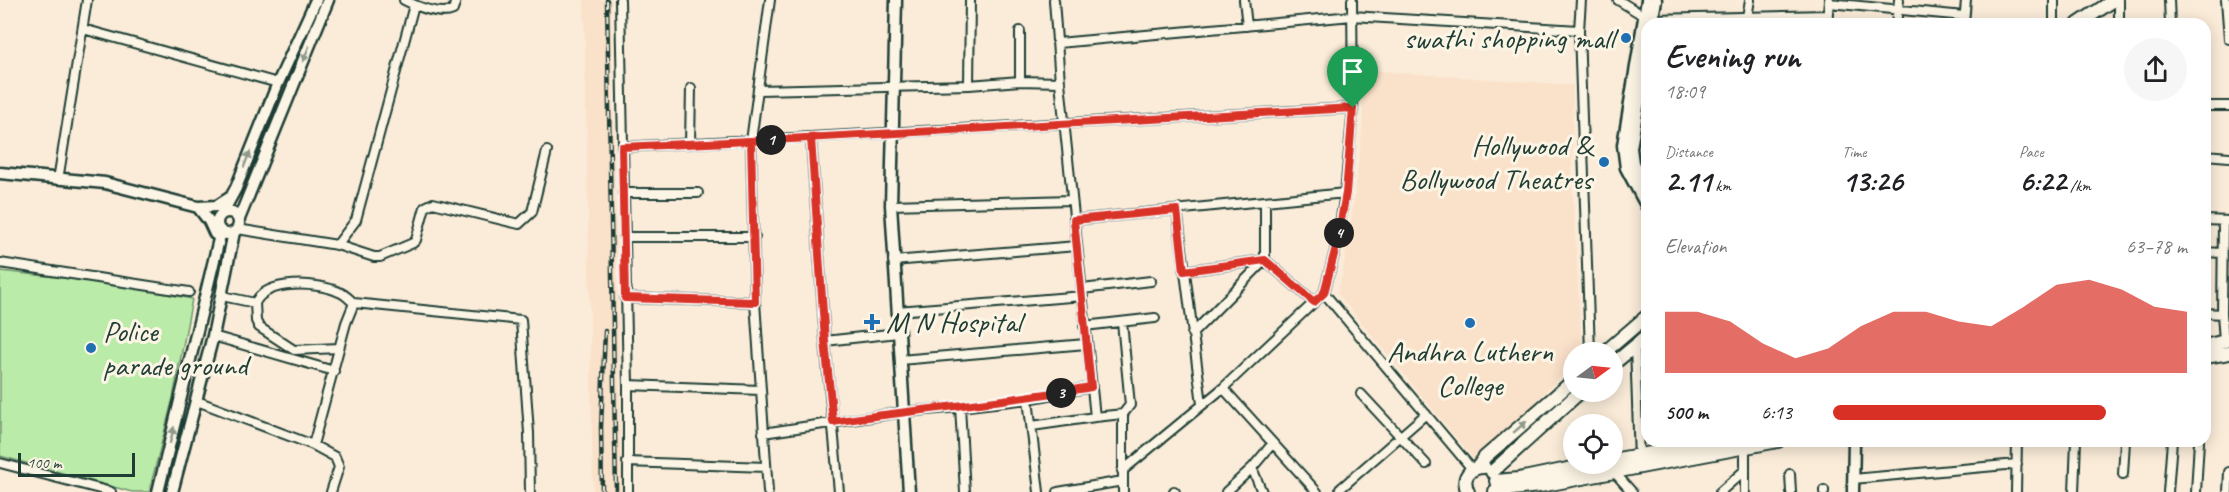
<!DOCTYPE html>
<meta charset="utf-8">
<style>
body{margin:0;font-family:Caveat,sans-serif;background:#f6f6f6;color:#202124;height:100vh;display:flex;flex-direction:column;font-size:22px;white-space:nowrap}
*{box-sizing:border-box;margin:0}
p{font-size:20px;color:#757577}
.icon{flex:none;width:33px;height:33px;fill:none;stroke:currentColor;stroke-width:2;stroke-linecap:round;stroke-linejoin:round}
.map{position:relative;flex:1;overflow:hidden}
.side{position:absolute;left:1641px;top:18px;width:570px;height:429px;display:flex;flex-direction:column;background:#fff;border-radius:18px;box-shadow:0 3px 15px #0003}
.side>*{flex:none}
.needle{width:39px;rotate:75deg}
.fabs{position:absolute;left:1563px;top:342px;display:grid;gap:12px}
.fabs a{display:grid;place-items:center;width:60px;height:60px;border-radius:50%;background:#fff;box-shadow:0 3px 15px #0003;font-size:30px}
.scale{position:absolute;left:18px;bottom:15px;width:117px;box-sizing:border-box;padding-left:6px;border:3px solid #1f3d34;border-top:0;font-size:16px;line-height:21px;white-space:nowrap;color:#1f3d34;-webkit-text-stroke:4px #fcf5e5;paint-order:stroke}
.pin{position:absolute;display:grid;place-items:center;width:51px;height:51px;color:#fff;margin:-62px -26px;border-radius:50% 50% 50% 0;rotate:-45deg;box-shadow:0 0 6px #0007}
.pin .icon{rotate:45deg}
.km{position:absolute;width:30px;height:30px;margin:-15px;border-radius:50%;background:#222;color:#fff;font-size:16px;line-height:30px;text-align:center}
.round{display:grid;place-items:center;flex:none;width:63px;height:63px;border-radius:32px;background:#f6f6f6}
.head{display:flex;align-items:center;justify-content:space-between;height:102px;padding:0 24px}
h1{font-size:33px;font-weight:700;line-height:45px}
.stats{display:grid;grid-template-columns:repeat(3,1fr);gap:9px;height:102px;padding:6px 24px}
.stats div{display:grid;align-content:center}
.stats b{font-size:30px;font-weight:700}
.stats small{font-size:16px;font-weight:400}
.stats p{font-size:16px}
.chart{height:168px;padding:12px 24px}
.chart p{display:flex;justify-content:space-between}
.chart svg{width:100%;height:108px;margin-top:6px;fill:#d93025;opacity:.7}
ul{padding:0 24px;list-style:none;font-size:20px}
li{display:grid;grid-template-columns:96px 72px 1fr;align-items:center;height:45px}
li i{height:15px;border-radius:8px;background:#d93025}
.map>svg:first-child{display:block}
.built{fill:#fae1ca}
.green{fill:#bbeba9;stroke:#6d946e;stroke-width:1.5}
.lines{fill:none;stroke-linecap:round;stroke-linejoin:round}
.street-casing{stroke:#1f3d34;stroke-width:12}
.secondary-casing{stroke:#1f3d34;stroke-width:15}
.primary-casing{stroke:#1f3d34;stroke-width:16}
.street{stroke:#fcf5e5;stroke-width:8}
.secondary{stroke:#fcf5e5;stroke-width:10}
.primary{stroke:#fcf5e5;stroke-width:12}
.rail-casing{stroke:#1f3d34;stroke-width:4.5}
.rail{stroke:#fcf5e5;stroke-width:2;stroke-dasharray:7;stroke-linecap:butt}
.oneway{fill:#8e998c}
.route-casing{stroke:#fff;stroke-width:12}
.route{stroke:#d93025;stroke-width:8}
.poi-dot{fill:#1f6fb2;stroke:#fcf5e5;stroke-width:2}
.labels{text-anchor:middle;dominant-baseline:central;stroke-width:6;stroke-linejoin:round;paint-order:stroke}
.poi-label{font-size:30px;fill:#1f3d34;stroke:#fcf5e5;text-anchor:end}
</style>
<div class="map">
<svg width="2229" height="492" viewBox="0 0 2229 492">
<rect width="100%" height="100%" fill="#fbecd9"/>
<filter id="ink" filterUnits="userSpaceOnUse"><feTurbulence type="fractalNoise" baseFrequency=".0167" numOctaves="2"/><feDisplacementMap in="SourceGraphic" scale="12" xChannelSelector="R" yChannelSelector="G"/><feConvolveMatrix kernelMatrix="1 2 1 2 8 2 1 2 1" color-interpolation-filters="sRGB"/></filter>
<g filter="url(#ink)">
<path class="built" d="M584,0H611L622,492H593Z
M1363,70L1573,85L1572,180L1582,352H1574L1573,364L1476,462L1337,293L1343,272L1356,185L1363,121Z"/>
<path class="green" d="M0,271L111,283L192,299L173,398L149,492H132L0,456Z"/>
<g class="lines">
<defs>
<path id="street" d="M404,0C416,6 440,16 453,10L456,0
M620,0L628,385V492
M1054,0L1060,82L1095,417L1123,414V492
M1244,0L1247,26
M1581,0L1579,30L1590,352
M1618,0L1644,16L1652,19L1828,15
M2054,0V24
M2119,0V24
M2169,0L2170,24
M2226,0L2229,39
M1829,3L1964,16
M1747,17L1750,0
M1827,24L1829,0
M1896,24L1899,0
M1964,24L1966,0
M83,29L278,83
M1020,31V81
M1058,43L1352,16L1579,30
M969,85L970,0
M759,90L969,85L1020,81L1060,82
M2205,106H2229
M811,138L825,341L839,492
M690,144L691,88
M622,147L1353,108
M2205,155L2229,157
M58,180L87,0
M623,193H698
M1265,202V260L1314,302
M891,205L1072,200
M1177,210L1202,404
M1074,220L1345,193
M2205,220L2229,221
M2223,221L2222,314L2224,341
M237,229L337,245L356,220L414,5
M624,237H755
M337,245L374,257H380L413,243L416,240L425,207L433,203L519,224L532,212L547,151
M2205,252L2222,253
M893,261L1077,246
M0,263L189,292
M1184,271L1265,260L1192,334
M1082,289L1151,281
M1324,293L1472,469
M222,296L255,303
M625,298L755,302
M897,311L1083,296
M2205,313L2222,314
M1122,322L1130,405L1123,414
M1084,326L1155,318
M213,336L334,371
M825,341L898,333
M1635,346L1639,459
M339,348L294,350L259,327L256,321L255,303C267,279 317,282 339,292C345,294 349,299 354,303
M900,360L1086,344
M628,385L760,390
M1223,388L1317,492
M1361,394L1426,464
M1028,399L1039,492
M197,401L313,445L335,457L339,467L331,492
M960,407L965,492
M1032,426L1095,417
M763,433L904,412L960,407L1028,399L1091,387
M313,445L346,323L354,303L521,320L529,433L530,492
M627,462L766,467
M0,463L111,492
M1252,468L1273,443
M1122,471L1223,388L1324,293L1337,243L1345,193L1353,108L1352,0
M1615,473L1632,492
M1790,474L1791,492
M2123,474L2125,441
M1853,479L2017,464
M1340,489L1426,414
M1824,490V492
M1174,491L1175,492
M768,492L755,302L751,141L770,0
M1058,492L1123,481
M1226,492L1252,468L1262,492
M1720,492L1745,470
M1745,492V448
M2016,492L2017,441
M2074,492L2076,441
M2168,492L2172,441
M2196,492L2199,441
M2228,492L2229,472"/>
<path id="secondary" d="M896,0L891,205L909,492
M1647,0L1623,145L1626,168L1647,207
M1652,24L1656,0
M1647,55L1631,148L1633,163L1647,190
M0,173L105,183L198,207L217,206L231,197
M198,207L209,221L215,234
M217 223a11 11 0 1 1 22 0a11 11 0 1 1-22 0Z
M223,212L236,188L278,83L316,0
M239,219L328,0
M158,492L221,231
M172,492L213,336L234,232
M1853,492L1854,441"/>
<path id="primary" d="M2078,24L2114,0
M2205,346L2229,340
M1605,352L1647,316
M2205,357L2229,353
M1612,365L1647,336
M1612,460L1718,441
M1478,467L1485,457L1574,380
M1492,472L1580,392
M1496,481L1519,479L1592,464
M1495,491L1540,486L1778,441
M1468,492C1461,478 1469,467 1484,467"/>
</defs>
<use href="#street" class="street-casing"/>
<use href="#secondary" class="secondary-casing"/>
<use href="#primary" class="primary-casing"/>
<use href="#street" class="street"/>
<use href="#secondary" class="secondary"/>
<use href="#primary" class="primary"/>
<defs>
<path id="rail" d="M607,0L616,492
M602,492L601,427L605,331"/>
</defs>
<use href="#rail" class="rail-casing"/>
<use href="#rail" class="rail"/>
</g>
<defs><path id="oneway-solid" d="M-6-.8H1V-3.2L6.5 0L1 3.2V.8H-6Z" transform="scale(1.5)"/></defs>
<g class="oneway">
<use href="#oneway-solid" transform="translate(306 54) rotate(112)"/>
<use href="#oneway-solid" transform="translate(247 159) rotate(-69)"/>
<use href="#oneway-solid" transform="translate(1520 427) rotate(-41)"/>
<use href="#oneway-solid" transform="translate(172 435) rotate(-76)"/>
</g>
</g>
<g class="lines" filter="url(#ink)">
<defs>
<path id="route" d="M1353,108L751,141L755,302L625,298L622,147L811,138L825,341L833,422C919,409 1005,402 1091,387L1074,220L1177,210L1184,271L1265,260L1314,302L1324,293L1337,243L1346,193L1353,108"/>
</defs>
<use href="#route" class="route-casing"/>
<use href="#route" class="route"/>
</g>
<g class="poi-dot">
<circle cx="1626" cy="38" r="6"/>
<circle cx="1604" cy="162" r="6"/>
<path d="M869 313h6v6h6v6h-6v6h-6v-6h-6v-6h6z"/>
<circle cx="1470" cy="323" r="6"/>
<circle cx="91" cy="348" r="6"/>
</g>
<g class="labels">
<g class="poi-label">
<text x="1614" y="38">swathi shopping mall</text>
<text x="1592" y="145">Hollywood &amp;<tspan x="1592" dy="34">Bollywood Theatres</tspan></text>
<text x="886" y="322" text-anchor="start">M N Hospital</text>
<text x="103" y="331" text-anchor="start">Police<tspan x="103" dy="34">parade ground</tspan></text>
<text x="1470" y="351" text-anchor="middle">Andhra Luthern<tspan x="1470" dy="34">College</tspan></text>
</g>
</g>
</svg>
<div class="fabs">
<a><svg class="needle" viewBox="-14 -14 28 28"><path d="M0-13l5 13h-10z" fill="#e53935"/><path d="M0 13l5-13h-10z" fill="#757577"/></svg></a>
<a><svg class="icon" aria-label="locate" viewBox="0 0 24 24"><circle cx="12" cy="12" r="6"/><path d="M12 2v4M12 18v4M2 12h4M18 12h4"/></svg></a>
</div>
<div class="scale">100 m</div>
<div class="pin" style="left:1353px;top:108px;background:#1e9e55"><svg class="icon" aria-label="arrive" viewBox="0 0 24 24"><path d="M6 21V4h12l-3 4 3 4H6"/></svg></div>
<b class="km" style="left:771px;top:140px">1</b>
<b class="km" style="left:1061px;top:393px">3</b>
<b class="km" style="left:1339px;top:233px">4</b>
<section class="side">
<div class="head"><div><h1>Evening run</h1><p>18:09</p></div><a class="round"><svg class="icon" aria-label="share" viewBox="0 0 24 24"><path d="M12 15V3M7 8l5-5 5 5M5 13v7h14v-7"/></svg></a></div>
<div class="stats">
<div><p>Distance</p><b>2.11<small> km</small></b></div>
<div><p>Time</p><b>13:26</b></div>
<div><p>Pace</p><b>6:22<small> /km</small></b></div>
</div>
<div class="chart"><p><span>Elevation</span>63–78 m</p>
<svg viewBox="0 0 160 44" preserveAspectRatio="none"><path d="M0 44V19L10 19L20 23L30 32L40 38L50 34L60 25L70 19L80 19L90 23L100 25L110 17L120 8L130 6L140 10L150 17L160 19V44z"/></svg>
</div>
<ul>
<li><b>500 m</b>6:13<i style="width:77%"></i></li>
</ul>
</section>
</div>
